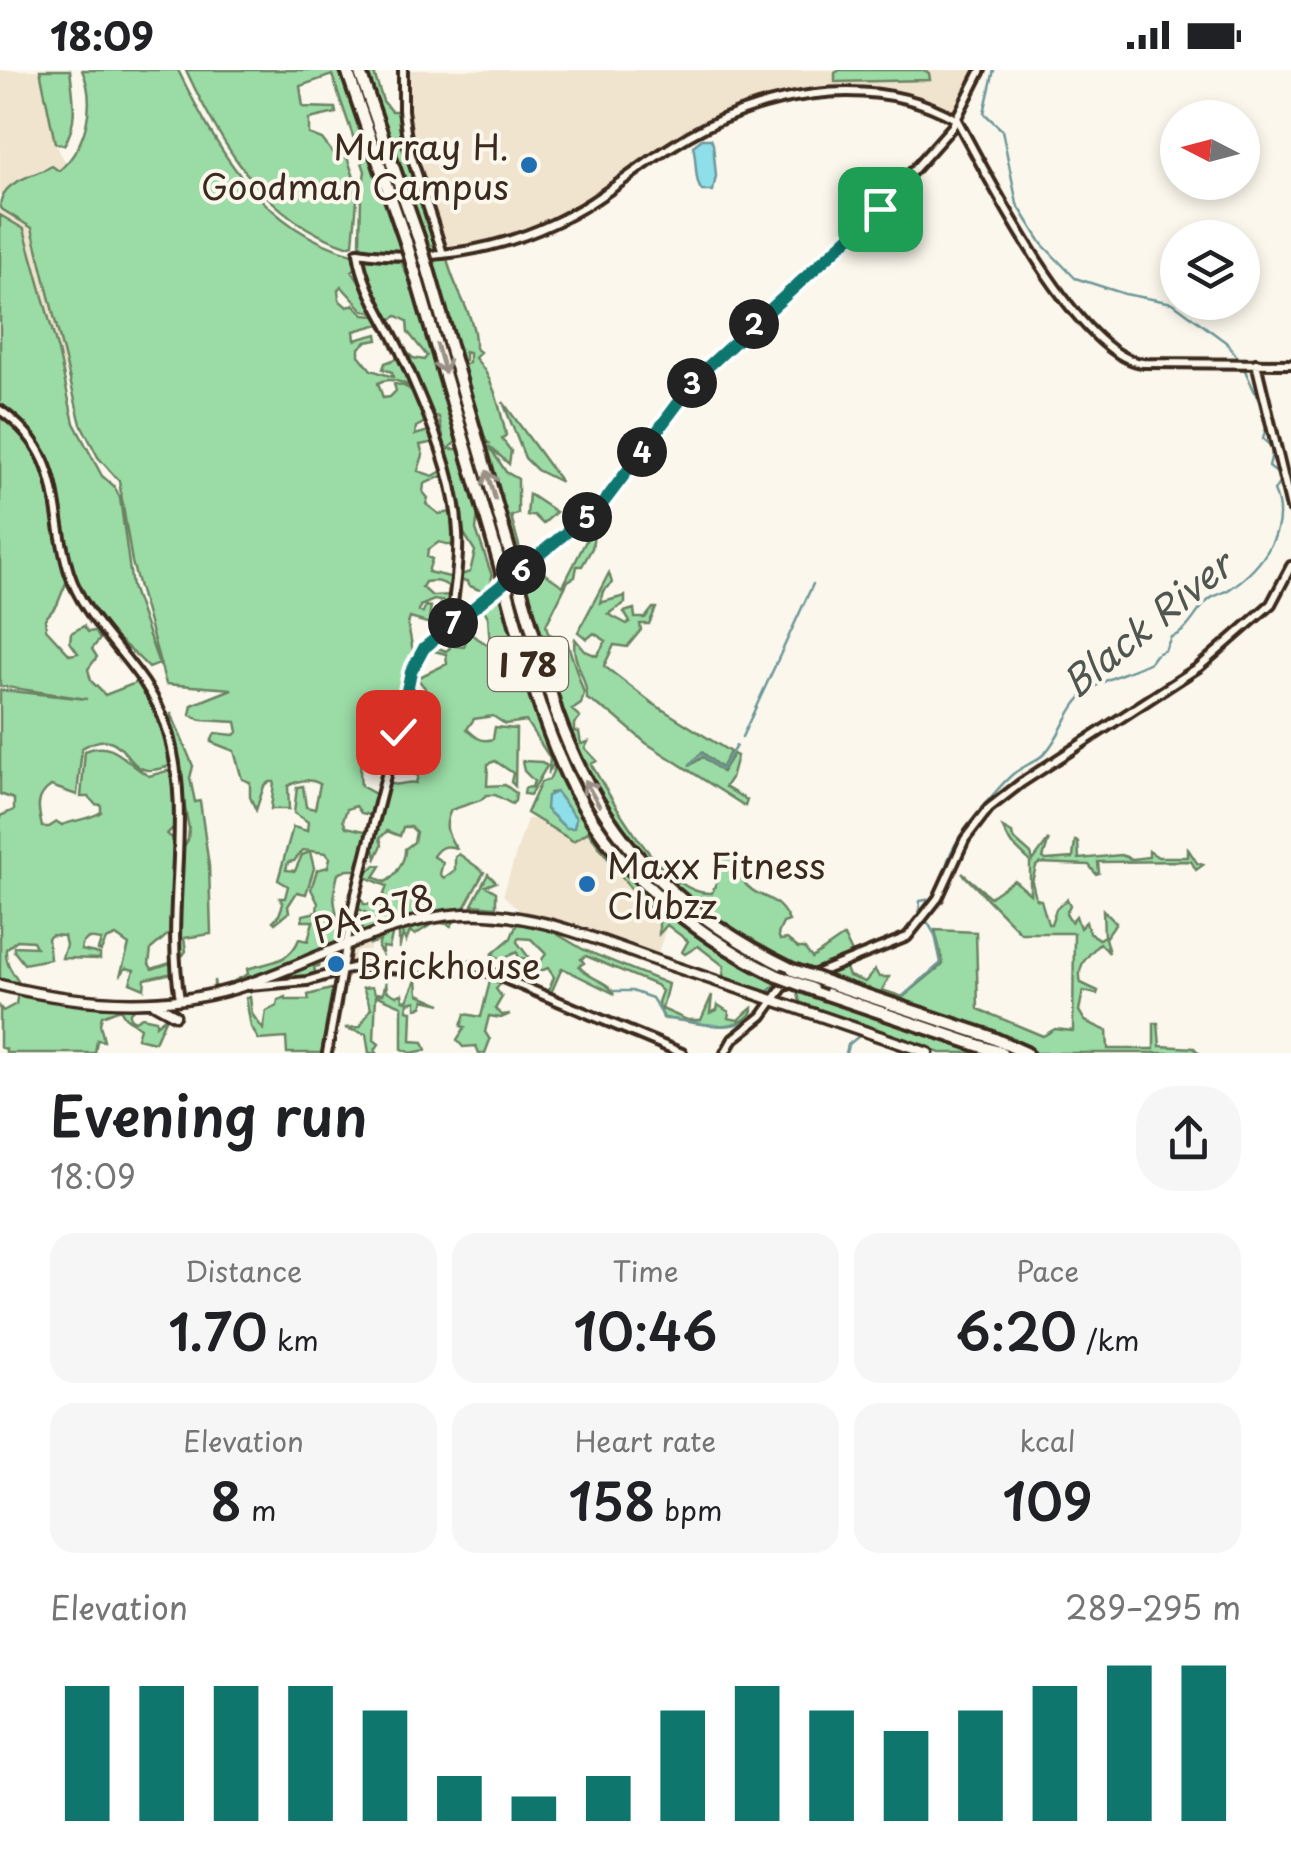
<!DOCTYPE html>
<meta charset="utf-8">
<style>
body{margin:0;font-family:"Playpen Sans",sans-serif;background:#f6f6f6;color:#202124;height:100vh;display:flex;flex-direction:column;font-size:38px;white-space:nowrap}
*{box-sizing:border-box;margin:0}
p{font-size:32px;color:#757577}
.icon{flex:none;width:55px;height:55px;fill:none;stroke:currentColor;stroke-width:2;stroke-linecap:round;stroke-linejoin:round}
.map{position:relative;height:983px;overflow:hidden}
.sheet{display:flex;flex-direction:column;background:#fff;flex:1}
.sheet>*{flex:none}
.needle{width:65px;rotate:276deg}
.fabs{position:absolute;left:1160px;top:30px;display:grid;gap:20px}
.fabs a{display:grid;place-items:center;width:100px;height:100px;border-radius:50%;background:#fff;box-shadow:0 5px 15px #0003;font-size:50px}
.pin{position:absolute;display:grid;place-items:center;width:85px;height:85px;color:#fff;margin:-42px;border-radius:20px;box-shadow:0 5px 15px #0006}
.km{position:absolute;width:50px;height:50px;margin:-25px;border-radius:50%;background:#222;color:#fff;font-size:28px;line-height:50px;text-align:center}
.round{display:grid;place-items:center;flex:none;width:105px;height:105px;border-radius:40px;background:#f6f6f6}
.overview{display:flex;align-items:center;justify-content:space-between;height:170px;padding:0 50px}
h1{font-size:55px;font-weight:600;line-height:75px}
.figures{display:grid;grid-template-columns:repeat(3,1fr);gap:15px;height:170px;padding:10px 50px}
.figures div{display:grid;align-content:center;border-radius:25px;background:#f6f6f6;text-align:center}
.figures b{font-size:50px;font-weight:600}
.figures small{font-size:28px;font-weight:400}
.figures p{font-size:28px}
.chart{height:280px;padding:20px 50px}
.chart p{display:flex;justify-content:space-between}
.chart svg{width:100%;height:180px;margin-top:10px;stroke:#0f766e;stroke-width:6}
.status{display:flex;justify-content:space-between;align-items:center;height:70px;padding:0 50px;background:#fff;direction:ltr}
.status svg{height:28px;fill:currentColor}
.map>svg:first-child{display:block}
.built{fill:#f0e4cf}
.green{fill:#9bdca6;stroke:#6b8362;stroke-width:2.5;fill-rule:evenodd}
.water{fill:#8edfe9;stroke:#6d9798;stroke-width:2.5}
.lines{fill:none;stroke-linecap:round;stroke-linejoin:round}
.stream{stroke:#6d9798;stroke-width:2.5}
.secondary-casing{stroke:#3b2a1e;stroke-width:14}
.primary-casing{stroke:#3b2a1e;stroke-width:15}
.highway-casing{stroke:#3b2a1e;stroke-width:18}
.secondary{stroke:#fbf7ec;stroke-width:6}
.primary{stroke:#fbf7ec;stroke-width:8}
.highway{stroke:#fbf7ec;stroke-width:10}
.secondary-bridge-casing{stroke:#3b2a1e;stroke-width:14;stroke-linecap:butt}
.highway-bridge-casing{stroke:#3b2a1e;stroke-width:18;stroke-linecap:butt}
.secondary-bridge{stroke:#fbf7ec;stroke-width:6}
.highway-bridge{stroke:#fbf7ec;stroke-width:10}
.oneway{stroke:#9b9085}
.route-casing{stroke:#fff;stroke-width:20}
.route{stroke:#0f766e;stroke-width:12}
.poi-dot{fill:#1f6fb2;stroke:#fbf7ec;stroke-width:4}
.labels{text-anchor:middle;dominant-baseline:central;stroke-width:8;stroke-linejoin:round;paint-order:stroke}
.shield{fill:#fbf7ec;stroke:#75685c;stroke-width:2.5}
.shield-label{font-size:32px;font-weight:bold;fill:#3b2a1e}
.poi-label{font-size:35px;fill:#3b2a1e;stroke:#fbf7ec;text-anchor:start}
.street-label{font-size:35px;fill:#3b2a1e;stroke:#fbf7ec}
.water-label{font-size:38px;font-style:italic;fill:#505751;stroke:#fbf7ec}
</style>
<div class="status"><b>18:09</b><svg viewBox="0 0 49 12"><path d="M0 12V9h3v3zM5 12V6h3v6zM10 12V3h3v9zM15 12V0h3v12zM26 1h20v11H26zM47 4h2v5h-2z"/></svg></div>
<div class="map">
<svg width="1291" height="983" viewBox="0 0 1291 983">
<rect width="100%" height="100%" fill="#fbf7ec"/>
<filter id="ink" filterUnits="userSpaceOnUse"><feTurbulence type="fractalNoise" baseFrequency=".01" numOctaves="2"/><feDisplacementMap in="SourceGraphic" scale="20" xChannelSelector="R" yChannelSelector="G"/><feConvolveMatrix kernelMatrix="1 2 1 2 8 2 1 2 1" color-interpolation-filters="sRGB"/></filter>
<g filter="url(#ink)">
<path class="built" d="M0,0H40L55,73L67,95L55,105L66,307L0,313Z
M405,0H978L956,44L915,28L886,23L798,25L711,52L607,121L543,156L483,176L447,182L406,59Z
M527,749H534L571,769H578L588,762L634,823L653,841L660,860L667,855L657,886L575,856L522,843L503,825Z
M371,869L368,894L345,896L348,878Z"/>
<path class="green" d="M40,0H70C73,26 79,52 64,75L55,73Z
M82,0H178C217,79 261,159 352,184L356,198L352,201L376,239L374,243L363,240L341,216L338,220L339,230L347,237L354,235L364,245L377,246L380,254L354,261L355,270L377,264L378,270L366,272L359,278V285L371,300L393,307L392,302L383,299L385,293L401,287L416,320C405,313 390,306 378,313L383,328L390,327L396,321L394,314C415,315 421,333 429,350L416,357L415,365L432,360L435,372L420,375L423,385L418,401L433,406L442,401L444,405L424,414L423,422L428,428L426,434L439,444L453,442L457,490L454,476L439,472L428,480L427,487L432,489L428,502L454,508L453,521C445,512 438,510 425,512L422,517L432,526L452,525L451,533L434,530L420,536L419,541L423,543L425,536L431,537L429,548H439L440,534L444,536L443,547L448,549L447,553H427L410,548L408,554L414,587L397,653L381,652C362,671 358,691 361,716L379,726L374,746L361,743L356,736L347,739L343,750L346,757L369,762L360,800H347L338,804C331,830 335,837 341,860L346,861L344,870L217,920L214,918V910L215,917H222L248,904L247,899C269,892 290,893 299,869L308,871L313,851H302L303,845L317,842L318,833L311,819L317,800L328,797L330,788L326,783L303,780L294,791L288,792L286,800L295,801L302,785L310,782L314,798L306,824L297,822L288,836L289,842L275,853L273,851L279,845L283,834L280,828H285L288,816L278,810L293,757L307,761L308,752L294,743L297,717L303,716L306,737L315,739L320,714C310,708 298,710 288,716L289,739H271L274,712H269L264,716L256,740L250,727V712L242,709L234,681L211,672L215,663L234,665L238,662L236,652L201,650L190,645L192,635L232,619L166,614L132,492L119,411L98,387L81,354L32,158L0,138C0,110 33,107 52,96L59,101C86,77 97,34 82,0Z
M186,0H342L406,184L363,179L360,174L361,127L365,101L332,5L300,16L303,37L335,38L336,43L309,49V64L322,69L336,87H347L358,119L353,174L347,176C265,151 220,73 186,0Z
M365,0H373L383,31L392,41H399L407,87L438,178L426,182Z
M840,0H923L929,3L930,10L835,12V3Z
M0,145L24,159L58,281L74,353L102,406L114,416L120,428L132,517L159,594L149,598C128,575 101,560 86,530C45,454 83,401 0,337Z
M437,187H447C451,217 477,245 475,278L480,282L475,288C494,308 500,339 506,365L502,369L511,381L509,394L489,376L506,402L518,409V444L511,446L524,494L518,499L484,374L489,373L480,367L460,296L469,293V283L465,282V290L459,291L432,203Z
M367,188L401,189C404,205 415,217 421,232C437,275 450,326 456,372L448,379H462L479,434L476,459L492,506L490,521L486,523L468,515L467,511H458V506L470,502L475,481L465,465L460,474L439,369L443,366L439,347L433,345L401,277L413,288L424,290L427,286L408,262L407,251L397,246L388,251L366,211L363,192Z
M503,332L561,412L537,400L525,388Z
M0,343L25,367L42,393L80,530L76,531L66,513L57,535L45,549L46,559L70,585L78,583L70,572L71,563L84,556L88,562L95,561L100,569L92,579L97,587L88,599L91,611L105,625L138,612L145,615L169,675L172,695C165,697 155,701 147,700C123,697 124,653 82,678L77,725L51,716C35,727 38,739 42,757H49L57,752L62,755C75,750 91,749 101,742V735L95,734L89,727H81L85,681C116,669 125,694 149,706L174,699L177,754L167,764L176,771L172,861L151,879L149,894L152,899L173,892V903L145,909L144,919L130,913L134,900L126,898L120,906L129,875L116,866L106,870L101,881L98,880L101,870L88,868L82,874L81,880L100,884V889L62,888L66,875L64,866L52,865L48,868L50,889L24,894L14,881V876L36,877L33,871L17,870L6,879C5,896 13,901 20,915L11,916L0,909V746L14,740V729L0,724V620L87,629L0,616Z
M529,424L556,442L543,454L534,445L527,446Z
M591,461L594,463L592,478L582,496H577L575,507L568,511L546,555L548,563L568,575L584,623L581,634L572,640L580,647L574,654V661L579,662L581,674L588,672L585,678L597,691L591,694C612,730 665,827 712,823L719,805L718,790L727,783L740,788L744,793L741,808C756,832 776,821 789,851L783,853L778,864L780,870L787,869L798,878H804L812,888L844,866L853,885L851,889L809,903C685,851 609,769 561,645C544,600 534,551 521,504L532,495L563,516Z
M609,503L612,513L603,521L600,533L625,526V533L608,544L627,554L630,552L624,542L634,539L635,548H645L653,538H656L649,554H640L641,560L627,577L614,575L604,596L652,633L730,682L721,698L702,682L689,696L703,687L722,702L733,684L737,686L731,708L725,717L747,730L745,736L646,673L612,644L587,629C588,608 570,590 575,569L585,581L597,586L606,571L594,563L587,569L578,562Z
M502,518L556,691L549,701L550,688L526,651L505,654L493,646L474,649L467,659C475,667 482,673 493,669L495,657L516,659L515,716L511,712L513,703L495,691L488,694L487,716L505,715L516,723L515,731L512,734L495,725H486L481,730L451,740C443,756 447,764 456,778C445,775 440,776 433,786L443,792L440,804L444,808L455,800V787L459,784L484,802L463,840L413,848L362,866V854L357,851V846L365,847L367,843L357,838L359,826L364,834L380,835L387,816L363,806L375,795L381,796L374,807L385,812C395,808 406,789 405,779L414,772L416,762L411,757H403L400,766L387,761L380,768L382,775L376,788L372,769L386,711C396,719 406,710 416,713L418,705L405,701L390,703L398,691L428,702L434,690L427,675L413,674L396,681L400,666L410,668L412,658L417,657L419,642L426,639L425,618L417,608L447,594L446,584L430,580L431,575L446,581L450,578L447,562L454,576L464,577L468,563L460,550L478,536L481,540L468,550L474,559L472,565L490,576L488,547L481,534Z
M171,643L193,696L190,708L195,732L200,731L209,796L211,864L184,868L186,881L183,885L180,883L177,865L181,780L188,770L189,759L172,669Z
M522,691L542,692L547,696L530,725L524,724L525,718L532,717L534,711L524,701Z
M556,695C594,732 616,786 652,826C685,864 735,891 780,911L764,925L723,907L724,896L698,876L685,884L682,882L688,871L667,855L659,864V852L653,841L634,823L588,762L573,771L527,743L541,712L549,710ZM556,722L576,748L566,758L546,739L550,723Z
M1003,758L1012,763L1013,768L1031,784L1033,791L1049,769L1043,788L1046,790L1073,788L1075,771L1078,772L1079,789L1121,785L1132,789L1149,787V781L1158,787H1188V779L1197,793L1203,795L1196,800L1191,791L1098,792L1099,803L1096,804L1089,795L1040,793L1036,796L1032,812L1036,829L1041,830L1048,854H1051L1056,839L1067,829L1070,835L1066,844L1071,852L1076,846L1080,858L1086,852L1089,863L1099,869L1104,866L1103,840L1116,853L1105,868L1109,883L1100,873C1088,886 1076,894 1081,913L1098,921L1097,924L1083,921L1079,941L1085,951L1107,961L1108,979H1154V953H1158L1160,976L1194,978L1199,983H1034L1007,970L824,908V905L845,896L849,906L865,912L875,900L879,907H889L882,920L903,927L943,894L935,860L976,862L978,939L1043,966L1055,959L1073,961L1074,863H1021L962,803L990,827L1014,810L1030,824V791L1010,772Z
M488,804L496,812L486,816L496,822V837L472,835Z
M456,848L451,856C438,848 425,858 415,865L410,861L406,872L403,864L399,879V861L392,865L389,878L383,877L382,884L378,878L380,871L370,874L371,869L429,851Z
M518,851L545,857L584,880L668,914L662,939L687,950H701L712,925L710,943L717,940L718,935L729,942L728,948L738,950L752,938V942C737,967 686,950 663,948L658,932L662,921L656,915L586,886L581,889L584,893L579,896C587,909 608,910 613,923L562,898L551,923L587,941L547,925L554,907L548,898L538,902L535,899L546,884L531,869L518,868L517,872L530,889L519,888L517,882L501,889L492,884L511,868Z
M336,882L334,890L320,892L319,896L314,897L316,907L262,913Z
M492,903L505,909L496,919L502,927L495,939L502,945L510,944L501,948L489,946L485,962L490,970L485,983H479L476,976L463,977L457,970L465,957L461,956L465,944L481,947Z
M417,908L418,924L441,934L424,930L422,937L416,938V931L408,933L407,940L412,941L411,971L423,972L426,980L411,983L402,979V936L376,925L374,970L379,974L375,980L377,983H369L366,964L345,958L360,957L371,938L363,918L372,917L375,923L383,924L386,911L387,921L396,926L402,924L403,930L407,931Z
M335,918L326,983H287L286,968L259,970L251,957L246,928L250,927L252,944L263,959L266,941L277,936L278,930L286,927V930H309L308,925Z
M797,918L989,983H940L800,933Z
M18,922L62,933L138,935L130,942V948L135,951L142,947L156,950V955L166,947L155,972L137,968L140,958L125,947L120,939L102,946L100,954L104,971L97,970L95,983H6V979L0,977V937L3,941L16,934Z"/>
<path class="water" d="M702,69H711L713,74L716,106L713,121H702C694,111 697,90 693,76Z
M556,722L576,748L574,758H566L546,739L547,726Z"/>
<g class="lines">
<path class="stream" d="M994,0L984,43L1002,60L1017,134L1042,174L1075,208L1125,224L1173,233L1227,273L1243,296L1259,331L1266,358L1263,369L1273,378L1269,397L1278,404
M742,667L813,514
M690,694L702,684L721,700L736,676
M981,738C992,727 1002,713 1013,704C1023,696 1036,692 1045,683C1059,668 1065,647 1077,632C1094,610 1127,604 1150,592L1155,585L1165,580L1171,567C1191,561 1195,540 1210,529C1216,524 1225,523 1231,518C1262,497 1291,458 1274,421L1281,410
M944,806C947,783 962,762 977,744
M919,846L920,831L932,829L939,818
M901,867L918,846
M810,900L852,884
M614,921H632L652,928L665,949C694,949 723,964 751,949
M767,923L783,912
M903,926L941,893L935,865L928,853L924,852
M846,983L848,975L859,966"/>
<defs>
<path id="secondary" d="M403,0V40L408,76L443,184
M1256,293L1291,438
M0,340C66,386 49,438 69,502C87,559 145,593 166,656C195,745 164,838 180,929
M522,498L604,432L700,304L864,156L952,57L981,0
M451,554C453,524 460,494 458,463C455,402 427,342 403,287C388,252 363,221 358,182C424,192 492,182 552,154C597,134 632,101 674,75C754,23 871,0 957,50C988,106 1077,286 1143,293L1291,294
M249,916L307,911L359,896L404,899L474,896L682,983
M327,983L354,832L415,591L424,578L490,524
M725,983L733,969L762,946L783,917L907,867L938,828L965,769L989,738L1021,713L1199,597L1271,534L1291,496"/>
<path id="primary" d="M0,915C77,934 156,941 233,919C310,896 382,848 464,844C536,841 601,872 669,895C755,924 842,953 928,983
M155,934L175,945"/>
<path id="highway" d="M347,0L406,172
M359,0L419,170
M413,196C441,291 468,386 496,481C517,555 534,634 567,705C609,795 690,863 778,906
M427,196L556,642C601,769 674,842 793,900
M829,913L988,966L1026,983
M812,919L1001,983"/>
</defs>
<use href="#secondary" class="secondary-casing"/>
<use href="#primary" class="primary-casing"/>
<use href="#highway" class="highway-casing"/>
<use href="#secondary" class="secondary"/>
<use href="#primary" class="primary"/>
<use href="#highway" class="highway"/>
<defs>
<path id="secondary-bridge" d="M490,524L522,498"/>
<path id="highway-bridge" d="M419,170L427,196
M406,172L413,196
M793,900L829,913
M778,906L812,919"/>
</defs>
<use href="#secondary-bridge" class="secondary-bridge-casing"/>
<use href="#highway-bridge" class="highway-bridge-casing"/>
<use href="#secondary-bridge" class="secondary-bridge"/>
<use href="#highway-bridge" class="highway-bridge"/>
</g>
<defs><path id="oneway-shaft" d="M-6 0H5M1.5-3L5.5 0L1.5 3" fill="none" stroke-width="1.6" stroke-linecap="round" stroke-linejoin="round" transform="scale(2.5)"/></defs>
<g class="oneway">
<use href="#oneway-shaft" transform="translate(441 289) rotate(74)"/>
<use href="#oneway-shaft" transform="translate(491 415) rotate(-106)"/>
<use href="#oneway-shaft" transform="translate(592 723) rotate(-120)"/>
</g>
</g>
<g class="lines" filter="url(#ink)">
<defs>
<path id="route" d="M398,662L411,602L424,578L604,432L700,304L880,139"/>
</defs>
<use href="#route" class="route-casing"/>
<use href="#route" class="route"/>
</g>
<g class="poi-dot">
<circle cx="529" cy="95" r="10"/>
<circle cx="587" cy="814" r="10"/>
<circle cx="336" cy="894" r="10"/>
</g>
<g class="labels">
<rect class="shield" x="488" y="567" width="80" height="54" rx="8"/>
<g class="shield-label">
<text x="528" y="594">I 78</text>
</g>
<g class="poi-label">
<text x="509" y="75" text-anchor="end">Murray H.<tspan x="509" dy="40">Goodman Campus</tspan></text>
<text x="607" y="794">Maxx Fitness<tspan x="607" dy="40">Clubzz</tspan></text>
<text x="356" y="894">Brickhouse</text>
</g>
<g class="street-label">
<text transform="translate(373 842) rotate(-17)">PA-378</text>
</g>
<g class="water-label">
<text transform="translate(1146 553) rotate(-39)">Black River</text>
</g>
</g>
</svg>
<div class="fabs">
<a><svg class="needle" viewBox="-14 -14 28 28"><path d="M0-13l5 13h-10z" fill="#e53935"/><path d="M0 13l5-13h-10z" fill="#757577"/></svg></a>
<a><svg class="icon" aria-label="layers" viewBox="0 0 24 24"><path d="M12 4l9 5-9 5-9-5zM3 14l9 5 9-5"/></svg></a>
</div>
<div class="pin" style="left:880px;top:139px;background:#1e9e55"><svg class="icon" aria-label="arrive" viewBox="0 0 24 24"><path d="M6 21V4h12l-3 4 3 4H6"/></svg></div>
<div class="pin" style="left:398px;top:662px;background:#d93025"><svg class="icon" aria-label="check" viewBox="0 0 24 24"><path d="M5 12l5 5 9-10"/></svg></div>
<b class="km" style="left:754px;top:254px">2</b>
<b class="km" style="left:692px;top:313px">3</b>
<b class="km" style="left:642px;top:382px">4</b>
<b class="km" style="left:587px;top:447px">5</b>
<b class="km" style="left:521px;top:500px">6</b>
<b class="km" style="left:453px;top:553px">7</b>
</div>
<section class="sheet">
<div class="overview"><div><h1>Evening run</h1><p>18:09</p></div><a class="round"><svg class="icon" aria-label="share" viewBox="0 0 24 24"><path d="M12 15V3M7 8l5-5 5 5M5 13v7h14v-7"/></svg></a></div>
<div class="figures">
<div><p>Distance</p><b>1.70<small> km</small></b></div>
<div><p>Time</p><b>10:46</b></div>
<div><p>Pace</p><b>6:20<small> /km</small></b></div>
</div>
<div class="figures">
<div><p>Elevation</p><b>8<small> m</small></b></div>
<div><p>Heart rate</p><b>158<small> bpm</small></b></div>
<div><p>kcal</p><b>109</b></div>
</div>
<div class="chart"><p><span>Elevation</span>289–295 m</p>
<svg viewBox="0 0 160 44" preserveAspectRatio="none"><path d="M5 44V11M15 44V11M25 44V11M35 44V11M45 44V17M55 44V33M65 44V38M75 44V33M85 44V17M95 44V11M105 44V17M115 44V22M125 44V17M135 44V11M145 44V6M155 44V6"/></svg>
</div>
</section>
